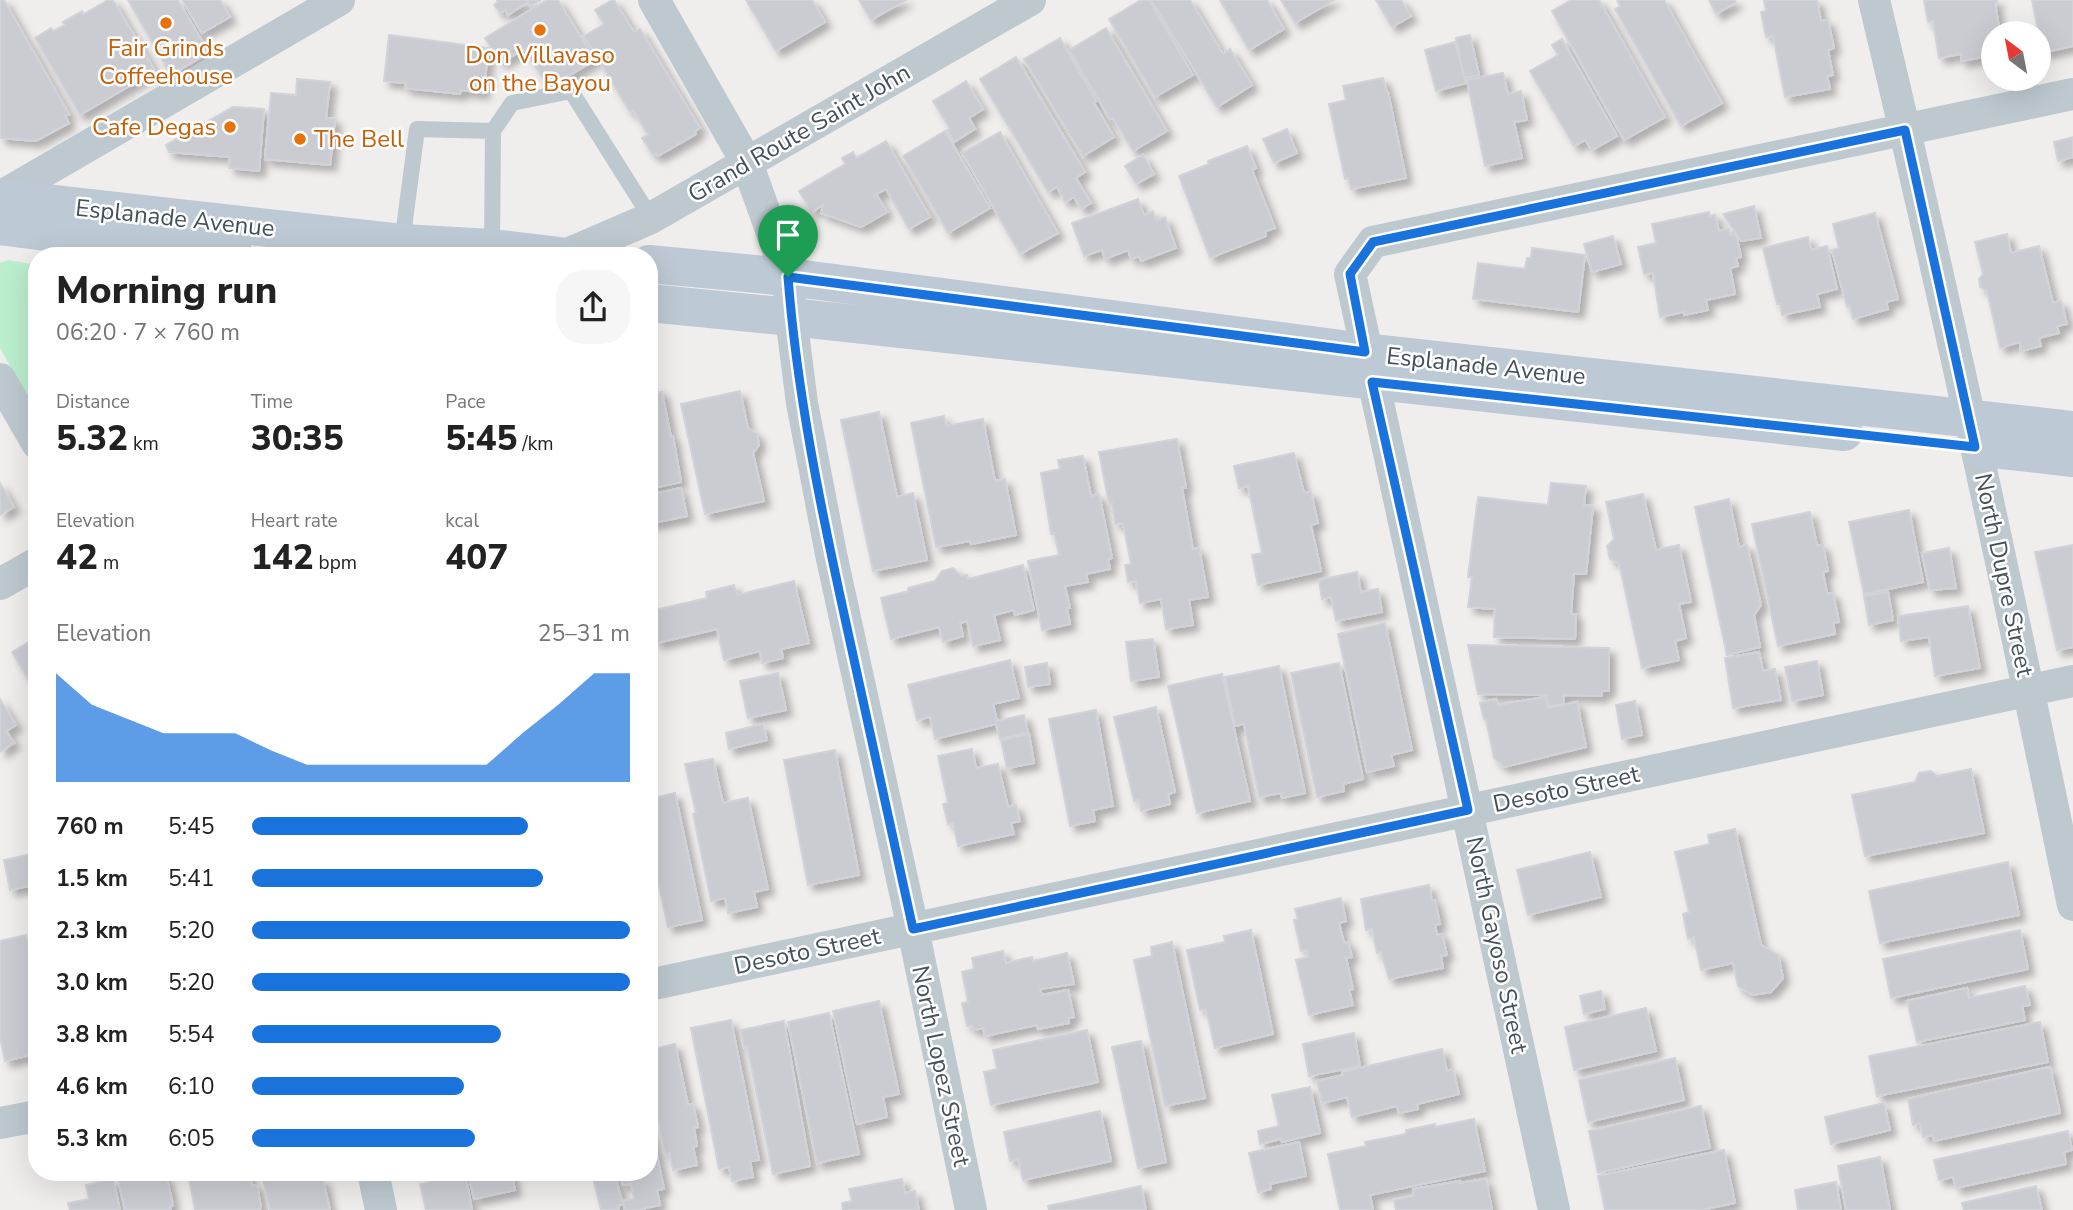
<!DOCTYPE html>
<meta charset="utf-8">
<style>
body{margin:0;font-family:"Nunito Sans",sans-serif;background:#f6f6f6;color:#222;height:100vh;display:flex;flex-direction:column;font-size:26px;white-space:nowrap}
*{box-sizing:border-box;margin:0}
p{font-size:23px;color:#767676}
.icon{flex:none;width:38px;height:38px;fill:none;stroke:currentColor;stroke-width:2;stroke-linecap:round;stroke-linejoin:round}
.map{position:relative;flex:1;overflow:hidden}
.details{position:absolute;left:28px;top:247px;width:630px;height:934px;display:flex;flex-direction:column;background:#fff;border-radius:28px;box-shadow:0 7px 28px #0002}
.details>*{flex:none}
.needle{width:46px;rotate:328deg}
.fabs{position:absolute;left:1981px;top:21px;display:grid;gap:14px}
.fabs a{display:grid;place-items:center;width:70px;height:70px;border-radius:50%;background:#fff;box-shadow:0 7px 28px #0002;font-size:35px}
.pin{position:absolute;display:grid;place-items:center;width:60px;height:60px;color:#fff;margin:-72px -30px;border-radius:50% 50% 50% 0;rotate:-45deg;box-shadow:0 0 7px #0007}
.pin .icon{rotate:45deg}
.round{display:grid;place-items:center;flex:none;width:74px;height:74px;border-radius:28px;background:#f6f6f6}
.headline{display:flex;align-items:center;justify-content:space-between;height:119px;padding:0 28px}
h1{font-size:38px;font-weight:800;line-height:52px}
.stats{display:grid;grid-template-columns:repeat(3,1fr);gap:10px;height:119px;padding:7px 28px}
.stats div{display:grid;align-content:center}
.stats b{font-size:35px;font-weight:800}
.stats small{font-size:19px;font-weight:400}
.stats p{font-size:19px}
.chart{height:196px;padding:14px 28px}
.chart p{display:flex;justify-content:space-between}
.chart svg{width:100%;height:126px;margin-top:7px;fill:#1a73dc;opacity:.7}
ul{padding:0 28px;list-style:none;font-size:23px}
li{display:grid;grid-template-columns:112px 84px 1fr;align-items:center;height:52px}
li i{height:18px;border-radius:9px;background:#1a73dc}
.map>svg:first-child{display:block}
.green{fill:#baeecd}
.building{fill:#caccd2;stroke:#d1d3d9;stroke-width:2;filter:url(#shadow)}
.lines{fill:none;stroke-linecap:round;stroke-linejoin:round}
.lane{stroke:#bdc8cf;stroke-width:16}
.street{stroke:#bdc8cf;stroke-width:32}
.secondary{stroke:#bdc9d4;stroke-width:38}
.route-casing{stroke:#fff;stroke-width:14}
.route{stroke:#1a73dc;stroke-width:9}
.food-dot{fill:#e8710a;stroke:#fff;stroke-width:2.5}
.labels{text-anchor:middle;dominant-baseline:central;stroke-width:5;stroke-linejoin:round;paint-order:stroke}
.food-label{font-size:24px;fill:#c56008;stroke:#fff}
.street-label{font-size:24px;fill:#45515a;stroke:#fff}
</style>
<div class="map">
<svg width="2073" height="1210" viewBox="0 0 2073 1210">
<defs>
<filter id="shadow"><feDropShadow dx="6" dy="6" stdDeviation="3.5" flood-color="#0004"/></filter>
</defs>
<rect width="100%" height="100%" fill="#f0eded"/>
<path class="green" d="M8,260L37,265V413L0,348V263Z"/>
<path class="building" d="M0,0H4L69,114L65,116L69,123L36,141L0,138Z
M108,0H112L115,3L155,71L80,115L35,38L51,28L53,31L65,25L63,22L82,11L84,14Z
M128,0H178L205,46L203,47L206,54L171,75Z
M182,0H220L230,17L202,33Z
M497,0H541L530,6L528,2L508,15L505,10L500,13L494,5L498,2Z
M547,0H558L595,60L549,88L524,49L501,63L485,38Z
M612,0H614L634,32L640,29L700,128L695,131L696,134L658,156L656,153L653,155L642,138L648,135L633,110L630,112L584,36L604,24L595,10Z
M746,0H812L825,22L776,51Z
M859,0H906L871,20Z
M1141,0H1149L1193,75L1155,97L1109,19Z
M1151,0H1190L1223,54L1230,49L1252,85L1217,107Z
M1220,0H1267L1284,29L1249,50Z
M1281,0H1334L1295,23Z
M1376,0H1401L1411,16L1392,27Z
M1571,0H1599L1665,117L1624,140L1552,11Z
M1617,0H1664L1722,103L1681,126L1615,9L1620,6Z
M1709,0H1734L1736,2L1716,14Z
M1764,0H1817L1821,21L1828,20L1834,48L1828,50L1833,75L1827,76L1830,89L1785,97L1773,36L1766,37L1761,12L1766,11Z
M1924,0H1997V3H1995L2000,33H1993V48L1983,50L1984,57L1961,61V54L1939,58L1933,21L1928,22Z
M2032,0H2073V46L2041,53L2039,44L2040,40Z
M1106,28L1167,131L1133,151L1113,118L1110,119L1069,50Z
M389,35L489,48L483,93L461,90L460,94L405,88L406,83L384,81Z
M1470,35L1479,75L1464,78L1456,38Z
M1060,38L1096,101L1094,103L1114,137L1083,156L1024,59Z
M1562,39L1617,136L1592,150L1585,140L1574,146L1530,71L1558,55L1552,45Z
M1455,42L1466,83L1436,91L1425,50Z
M1016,57L1085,172L1076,178L1091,203L1081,209L1074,197L1065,202L1057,187L1048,192L980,79Z
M1503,73L1508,94L1521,91L1527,120L1514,122L1522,158L1485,166L1467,80Z
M1383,78L1387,92H1388L1406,178L1351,189L1348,178L1345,179L1329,104L1346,100L1343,86Z
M297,79L330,82L326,118L335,119L330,165L265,159L271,93L296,95Z
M966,81L983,109L969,118L975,129L954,142L947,130L950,129L933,101Z
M233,107L264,109L259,171L229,168L230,157L169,152L166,145Z
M1287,129L1297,153L1274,163L1263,139Z
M945,131L990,208L948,233L903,156Z
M1000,132L1058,233L1020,254L962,153Z
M2073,137V157L2058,161L2054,142Z
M886,141L930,217L909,229L886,189L876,194L887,212L861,227L821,213L823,205L812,212L799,191L845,164L842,158L853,152L856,158Z
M1247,146L1256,168L1252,170L1275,228L1265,231L1266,236L1210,258L1179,176L1209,164L1208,161Z
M1143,155L1154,174L1136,184L1125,166Z
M1138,199L1144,215L1153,211L1156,221L1165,217L1176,248L1141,261L1139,256L1131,259L1128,250L1105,259L1102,250L1084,256L1072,223Z
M1754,206L1761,238L1741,241L1723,214Z
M1709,212V216L1715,215L1719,231L1729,229L1730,235L1736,234L1741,257L1736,258L1738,266L1730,268L1735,294L1706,300L1708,310L1684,315V312L1660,317L1653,273L1644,274L1638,247L1656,243L1652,224Z
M1875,213L1898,299L1886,302L1888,309L1853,319L1850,306L1847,307L1832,250L1839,248L1833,224Z
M2007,234L2011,253L2039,246L2053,303L2061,301L2067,324L2057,326L2059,333L2039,338L2041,346L2021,351L2020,342L2000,348L1987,291L1980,287L1979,279L1983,274L1975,242Z
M1613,236L1621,264L1592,272L1584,244Z
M1808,237L1811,250L1827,246L1837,289L1817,294L1820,307L1782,315L1780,304H1777L1763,248Z
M1532,248L1585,255L1578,312L1473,299L1478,263L1525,269L1527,258H1531Z
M657,388L658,393L662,392L671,437L673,436L681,482L649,489V389Z
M740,391L748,428L757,434L759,445L753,453L764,501L705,514L681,404Z
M879,412L897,497L913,493L927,560L873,571L841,420Z
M944,416L946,426L983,419L995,481L1005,479L1016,535L971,544L970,541L936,547L911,423Z
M1177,439L1186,488H1182L1193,549L1199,548L1208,597L1189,600L1193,625L1166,629L1161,599L1140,603L1136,581L1128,582L1125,565L1131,564L1123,523L1115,524L1112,503L1109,504L1099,452Z
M1294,453L1304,493L1311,492L1318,523L1311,525L1321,571L1258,585L1252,555L1262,553L1248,486L1239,488L1234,466Z
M1083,456L1091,496L1099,494L1112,558L1108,559L1110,569L1086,574L1088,582L1065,586L1070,608H1067L1070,624L1042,630L1028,561L1059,555L1054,533L1051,534L1041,473L1060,469L1058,460Z
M0,483L14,507L0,515Z
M1551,483L1586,486L1584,505L1593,506L1586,574H1574L1571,614H1576L1575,639L1494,637L1495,609L1468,607L1472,577H1468L1478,497L1548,505Z
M681,488L687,516L649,524V495Z
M1643,494L1656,550L1679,545L1691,602L1679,604L1686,638L1675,641L1679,660L1642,668L1619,563L1610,559L1607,546L1614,539L1606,502Z
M1729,499L1739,547L1747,545L1761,605L1754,615L1760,647L1727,655L1695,507Z
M1909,510L1923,582L1864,594L1849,522Z
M1810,512L1817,546L1823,545L1828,571L1823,572L1827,594L1833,593L1839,622L1833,623L1835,634L1778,646L1752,524Z
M2073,545V647L2057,650L2035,552Z
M1949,548L1956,588L1930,590L1922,553Z
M1023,565L1034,610L1015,615L1014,610L994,615L1000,640L973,646L967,621L960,623L963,636L943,642L939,627L891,639L881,598L909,591L908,588L935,581L942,571L953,568L961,576L967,575L968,579Z
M1357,572L1361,592L1378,589L1382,612L1336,621L1331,597L1322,599L1319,580Z
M794,581L809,643L781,649L783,658L762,663L760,651L724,660L717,629L657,643L655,635L649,637V604L651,611L707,598L706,592L734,585L737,595Z
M1888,592L1893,620L1869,625L1864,596Z
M1968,606L1980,668L1935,676L1929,637L1901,641L1898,616Z
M1385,623L1412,750L1391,755L1394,766L1367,772L1338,634Z
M37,637V694L12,652Z
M1153,639L1159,677L1131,681L1126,642Z
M1468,645L1609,648V691H1602V696L1563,695L1564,704L1548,706L1547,695L1478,694Z
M1759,652L1763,671L1775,669L1781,700L1733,708L1725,658Z
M1010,660L1019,698L993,704L997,721L1024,715L1028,732L1000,739L996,724L935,739L930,717L917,720L908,685Z
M1817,661L1823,695L1792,701L1785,667Z
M1047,663L1050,684L1028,687L1025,667Z
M1339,663L1363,779L1343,784L1344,791L1317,797L1291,673Z
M1279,666L1305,793L1282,798L1281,793L1259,797L1244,724L1235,726L1225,677Z
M778,673L786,710L748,718L740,681Z
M1222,674L1250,801L1197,813L1168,686Z
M1545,697L1548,708L1577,702L1586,747L1504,767L1494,758L1486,719H1484L1480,703L1496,699L1498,705Z
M0,699L16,725L6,731L14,743L0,752Z
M1635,701L1642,735L1622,739L1616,705Z
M1156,707L1175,792L1168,794L1170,804L1141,811L1139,800L1134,801L1114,717Z
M1096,710L1113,806L1093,810L1095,821L1070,826L1049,719Z
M763,724L767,740L729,749L726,733Z
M1029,734L1034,763L1007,768L1001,740Z
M972,749L976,768L998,764L1008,807L1016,805L1020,821L1011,823L1014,834L958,846L953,823L948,824L943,804L948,803L938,756Z
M835,750L859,875L808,885L784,760Z
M713,759L723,803L748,798L768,889L754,892L757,907L728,913L725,898L711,901L693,814L696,813L685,764Z
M1971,769L1984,833L1865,856L1852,795L1915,782L1919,773L1931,771L1937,776Z
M675,793L702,920L668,927L649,841V799Z
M1735,829L1761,945L1778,955L1783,978L1771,992L1753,995L1738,986L1733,963L1701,970L1694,937L1688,939L1683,914L1689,912L1675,852L1710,844L1708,835Z
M1590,852L1601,897L1528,915L1517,870Z
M37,853V884L10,890L4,860Z
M2008,862L2019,915L1880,943L1869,891Z
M1429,885L1432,901L1435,900L1440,924L1435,925L1437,935L1442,934L1447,955L1441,956L1443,968L1389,979L1381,952L1377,953L1372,929L1366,930L1361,899Z
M1341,898L1346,921L1339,923L1344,943L1348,942L1352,957L1346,958L1353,989L1349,990L1353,1005L1309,1015L1296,960L1308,957L1307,950L1301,951L1294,920L1298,919L1295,909Z
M1251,930L1273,1034L1215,1048L1206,1009L1200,1010L1187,950L1225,942L1224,936Z
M2020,930L2028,969L1891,998L1883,959Z
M26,935L37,985V1039L32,1040L35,1054L5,1061L0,1037V941Z
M1172,942L1205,1098L1165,1106L1134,960L1152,956L1151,947Z
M1003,951L1006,963L1032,957L1033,961L1067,953L1074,984L1040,989L1042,995L1068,990L1074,1017L1068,1018L1069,1023L1038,1029L1037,1025L985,1036L983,1028L974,1030L972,1025L967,1026L962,1003L968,1002L962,972L974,969L972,958Z
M2025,986L2030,1005L2022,1006L2025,1020L1917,1042L1907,1001L1967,988L1969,998Z
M1601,991L1605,1009L1584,1014L1580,996Z
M879,1001L899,1094L883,1097L887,1117L857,1124L833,1011Z
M1646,1008L1656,1051L1574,1070L1565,1027Z
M829,1013L859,1154L817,1163L788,1022Z
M731,1020L759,1160L750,1161L753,1177L732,1181L729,1167L719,1169L691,1028Z
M784,1021L810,1166L773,1174L747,1046L744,1047L741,1030Z
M2040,1022L2048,1062L1877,1096L1869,1056Z
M1087,1030L1098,1082L991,1105L984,1072L997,1069L993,1050Z
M1354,1033L1360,1066L1309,1076L1303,1044Z
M1141,1041L1166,1162L1138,1168L1112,1047Z
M675,1044L688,1105L693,1104L698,1127L694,1128L697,1146L693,1147L697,1165L673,1170L670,1153L665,1154L649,1076V1050Z
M1442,1049L1447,1071L1453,1069L1459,1094L1417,1104L1418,1109L1399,1113L1397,1106L1352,1117L1347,1097L1322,1103L1317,1081L1343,1075L1342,1072Z
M1675,1058L1684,1100L1588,1122L1579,1080Z
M2050,1067L2060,1113L1934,1141L1933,1135L1923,1137L1920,1123L1913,1125L1908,1099Z
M1310,1087L1320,1133L1282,1142L1281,1139L1260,1144L1258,1131L1279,1126L1272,1095Z
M1884,1103L1890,1130L1831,1144L1825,1117Z
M1701,1106L1710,1148L1598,1173L1589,1131Z
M1100,1111L1111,1161L1023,1180L1018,1159L1010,1161L1004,1132Z
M649,1117L664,1189L657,1190L660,1205L637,1210H625L623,1201L634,1199L631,1184L623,1185L620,1172H649Z
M1474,1119L1485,1171L1370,1195L1373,1210H1340L1328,1154L1366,1146L1365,1142L1406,1134V1130L1435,1124V1127Z
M2068,1131L2072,1150L2064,1152L2066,1164L1956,1188L1953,1177L1939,1180L1934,1160Z
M1299,1142L1306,1176L1270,1184L1271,1189L1258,1192L1249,1153Z
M1724,1150L1735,1203L1701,1210H1605L1598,1176Z
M1880,1157L1890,1210H1846L1838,1166Z
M134,1172H163L165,1179H167L173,1205L170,1206L171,1210H125L118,1179L135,1175Z
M188,1172H249L252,1186L257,1185L261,1208L258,1210H195Z
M261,1172H313L315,1180L323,1179L330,1210H270Z
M428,1172H465L472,1210H426L420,1184L430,1182Z
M468,1172H511L515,1190L474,1199Z
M614,1172L623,1204L618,1206L619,1210H601L593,1178Z
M113,1179L120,1210H70L68,1203L89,1199L86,1185Z
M902,1179L905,1193L915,1191L919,1210H843L842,1203L852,1201L849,1189Z
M1486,1179L1492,1210H1396L1394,1200L1414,1196L1413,1189L1460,1181V1183Z
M1836,1182L1841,1210H1798L1795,1190Z
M1141,1186L1146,1210H1049L1048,1206Z
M2036,1186L2042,1210H1964L1962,1203Z"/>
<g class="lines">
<path class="lane" d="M402,243L417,129L493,131L512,103L571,91L651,218
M492,247L493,131"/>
<path class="street" d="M654,0L747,163L788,277L791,317L802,403L831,554L913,929L971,1210
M1874,0C1946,301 2011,602 2073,905
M0,197L339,0
M563,256L651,218L1030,0
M0,379L37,443
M0,584L37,563
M649,985L2073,681
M0,1123L37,1116
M373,1172L381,1210
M1554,1210L1350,274L1373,242L2073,94"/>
<path class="secondary" d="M0,198L402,243L492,248L560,256
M0,226L235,256
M649,264L788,277L1365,352L2073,430
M649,303L791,317L1844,432
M1984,448L2073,458"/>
</g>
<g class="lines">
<defs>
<path id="route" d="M1905,130L1975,447L1372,382L1468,810L913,929C891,827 868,725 846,623C821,509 797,394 788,277L1365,352L1350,274L1373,242Z"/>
</defs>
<use href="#route" class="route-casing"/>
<use href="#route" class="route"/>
</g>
<g class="food-dot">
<circle cx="166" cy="23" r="7"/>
<circle cx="540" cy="30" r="7"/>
<circle cx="230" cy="127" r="7"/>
<circle cx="300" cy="139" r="7"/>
</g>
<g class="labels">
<g class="food-label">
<text x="166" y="48">Fair Grinds<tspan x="166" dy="28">Coffeehouse</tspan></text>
<text x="540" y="55">Don Villavaso<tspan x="540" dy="28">on the Bayou</tspan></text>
<text x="216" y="127" text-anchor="end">Cafe Degas</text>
<text x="314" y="139" text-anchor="start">The Bell</text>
</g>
<g class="street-label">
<text transform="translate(799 133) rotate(-30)">Grand Route Saint John</text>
<text transform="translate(175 218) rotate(6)">Esplanade Avenue</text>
<text transform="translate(1486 366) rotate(6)">Esplanade Avenue</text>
<text transform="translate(2004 575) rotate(78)">North Dupre Street</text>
<text transform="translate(1566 789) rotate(-12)">Desoto Street</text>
<text transform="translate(1497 945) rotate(78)">North Gayoso Street</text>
<text transform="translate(807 951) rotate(-12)">Desoto Street</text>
<text transform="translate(941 1066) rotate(78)">North Lopez Street</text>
</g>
</g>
</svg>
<div class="fabs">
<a><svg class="needle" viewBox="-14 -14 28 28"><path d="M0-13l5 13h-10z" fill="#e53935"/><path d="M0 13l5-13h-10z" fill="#767676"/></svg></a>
</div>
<div class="pin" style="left:788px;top:277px;background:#1e9e55"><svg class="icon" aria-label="arrive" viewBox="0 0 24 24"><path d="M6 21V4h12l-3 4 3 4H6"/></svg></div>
<section class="details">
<div class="headline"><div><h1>Morning run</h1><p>06:20 · 7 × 760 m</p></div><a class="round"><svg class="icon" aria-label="share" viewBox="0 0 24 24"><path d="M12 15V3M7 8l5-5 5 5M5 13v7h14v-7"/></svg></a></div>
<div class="stats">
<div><p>Distance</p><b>5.32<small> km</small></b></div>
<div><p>Time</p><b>30:35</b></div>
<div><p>Pace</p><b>5:45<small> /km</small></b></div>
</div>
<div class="stats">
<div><p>Elevation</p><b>42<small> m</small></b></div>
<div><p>Heart rate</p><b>142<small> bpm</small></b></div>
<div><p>kcal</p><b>407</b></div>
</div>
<div class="chart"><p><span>Elevation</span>25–31 m</p>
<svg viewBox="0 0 160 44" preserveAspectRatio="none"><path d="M0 44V6L10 17L20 22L30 27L40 27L50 27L60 33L70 38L80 38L90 38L100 38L110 38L120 38L130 27L140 17L150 6L160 6V44z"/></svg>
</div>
<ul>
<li><b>760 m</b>5:45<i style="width:73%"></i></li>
<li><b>1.5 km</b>5:41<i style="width:77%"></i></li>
<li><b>2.3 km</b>5:20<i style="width:100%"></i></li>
<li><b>3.0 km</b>5:20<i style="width:100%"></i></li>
<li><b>3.8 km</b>5:54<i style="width:66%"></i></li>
<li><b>4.6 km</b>6:10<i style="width:56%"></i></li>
<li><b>5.3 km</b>6:05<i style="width:59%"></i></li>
</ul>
</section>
</div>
